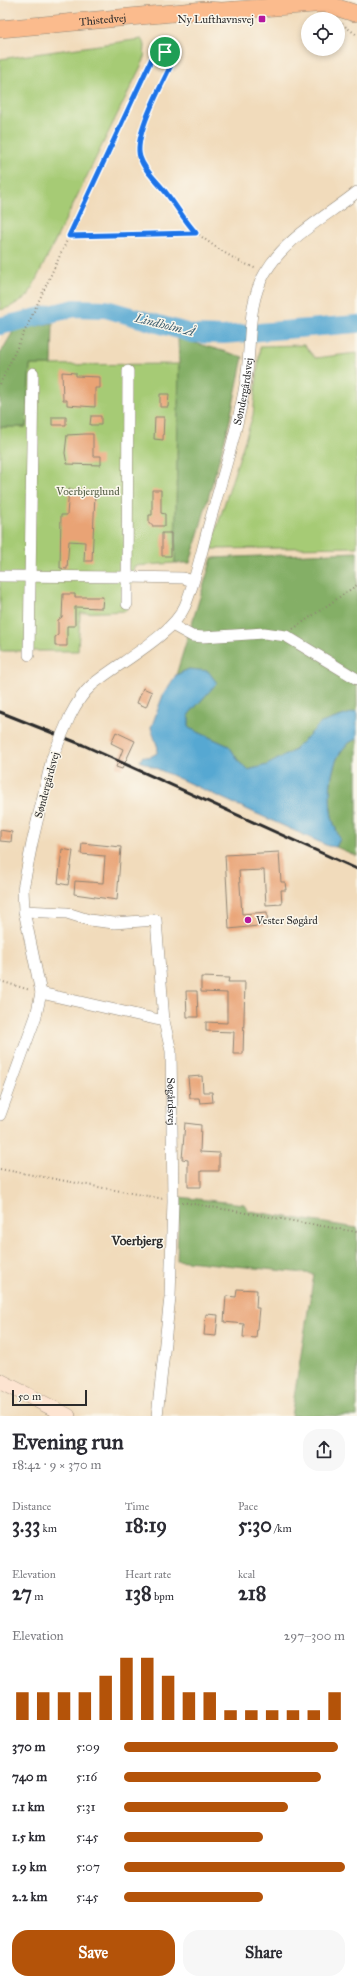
<!DOCTYPE html>
<meta charset="utf-8">
<style>
body{margin:0;font-family:"IM FELL Great Primer",serif;background:#f7f7f7;color:#2b2b33;height:100vh;display:flex;flex-direction:column;font-size:15px;white-space:nowrap}
*{box-sizing:border-box;margin:0}
p{font-size:13px;color:#7c7c81}
.icon{flex:none;width:22px;height:22px;fill:none;stroke:currentColor;stroke-width:2;stroke-linecap:round;stroke-linejoin:round}
.map{position:relative;height:1416px;overflow:hidden}
.drawer{display:flex;flex-direction:column;background:#fff;flex:1}
.drawer>*{flex:none}
.tools{position:absolute;left:301px;top:12px;display:grid;gap:8px}
.tools a{display:grid;place-items:center;width:44px;height:44px;border-radius:50%;background:#fff;box-shadow:0 2px 6px #0003;font-size:20px}
.scale{position:absolute;left:12px;bottom:10px;width:75px;box-sizing:border-box;padding-left:4px;border:2px solid #2b2b2b;border-top:0;font-size:11px;line-height:14px;white-space:nowrap;color:#2b2b2b;-webkit-text-stroke:3px #fbf7ec;paint-order:stroke}
.pin{position:absolute;display:grid;place-items:center;width:34px;height:34px;color:#fff;margin:-17px;border:2px solid #fff;border-radius:50%;box-shadow:0 1px 4px #0007}
.round{display:grid;place-items:center;flex:none;width:42px;height:42px;border-radius:16px;background:#f7f7f7}
.overview{display:flex;align-items:center;justify-content:space-between;height:68px;padding:0 12px}
h1{font-size:22px;font-weight:800;line-height:30px}
.stats{display:grid;grid-template-columns:repeat(3,1fr);gap:6px;height:68px;padding:4px 12px}
.stats div{display:grid;align-content:center}
.stats b{font-size:20px;font-weight:800}
.stats small{font-size:11px;font-weight:400}
.stats p{font-size:11px}
.chart{height:112px;padding:8px 12px}
.chart p{display:flex;justify-content:space-between}
.chart svg{width:100%;height:72px;margin-top:4px;stroke:#b45309;stroke-width:6}
.cta{display:flex;gap:8px;margin-top:auto;padding:8px 12px}
.cta a{flex:1;height:46px;border-radius:16px;background:#b45309;color:#fff;font-size:16px;font-weight:800;line-height:46px;text-align:center}
.cta a+a{background:#f7f7f7;color:#2b2b33}
ul{padding:0 12px;list-style:none;font-size:13px}
li{display:grid;grid-template-columns:64px 48px 1fr;align-items:center;height:30px}
li i{height:10px;border-radius:5px;background:#b45309}
.map>svg:first-child{display:block}
.green{fill:#a6cb75;stroke:#687b50}
.forest{fill:#84af66;stroke:#586d48}
.water{fill:#57a8d2;stroke:#416a7e}
.lines{fill:none;stroke-linecap:round;stroke-linejoin:round}
.river{stroke:#57a8d2;stroke-width:18}
.building{fill:#e9a374}
.street-casing{stroke:#8e8373;stroke-width:12}
.secondary-casing{stroke:#8e8373;stroke-width:16}
.primary-casing{stroke:#8e8373;stroke-width:18}
.path{stroke:#8e8373;stroke-width:2;stroke-dasharray:1 3;stroke-linecap:butt}
.street{stroke:#fff;stroke-width:11}
.secondary{stroke:#fde4d1;stroke-width:15}
.primary{stroke:#fbbb8d;stroke-width:17}
.rail{stroke:#2b2b2b;stroke-width:3}
.street-bridge-casing{stroke:#8e8373;stroke-width:12;stroke-linecap:butt}
.street-bridge{stroke:#fff;stroke-width:11}
.route-casing{stroke:#fff;stroke-width:8}
.route{stroke:#1a73e8;stroke-width:5}
.poi-dot{fill:#b5179e;stroke:#fbf7ec;stroke-width:1.5}
.labels{text-anchor:middle;dominant-baseline:central;stroke-width:3;stroke-linejoin:round;paint-order:stroke}
.street-label{font-size:11px;fill:#2b2b2b;stroke:#fbf7ec}
.poi-label{font-size:11px;fill:#2b2b2b;stroke:#fbf7ec;text-anchor:end}
.park-label{font-size:11px;fill:#505b41;stroke:#fbf7ec}
.water-label{font-size:12px;font-style:italic;fill:#3d5d6e;stroke:#fbf7ec}
.quarter-label{font-size:13px;font-weight:bold;fill:#2b2b2b;stroke:#fbf7ec}
</style>
<div class="map">
<svg width="357" height="1416" viewBox="0 0 357 1416">
<rect width="100%" height="100%" fill="#fbf7ec"/>
<filter id="ink" filterUnits="userSpaceOnUse"><feTurbulence type="fractalNoise" baseFrequency=".025" numOctaves="2"/><feDisplacementMap in="SourceGraphic" scale="8" xChannelSelector="R" yChannelSelector="G"/><feConvolveMatrix kernelMatrix="1 2 1 2 8 2 1 2 1" color-interpolation-filters="sRGB"/></filter>
<filter id="wash" filterUnits="userSpaceOnUse"><feTurbulence type="fractalNoise" baseFrequency=".012" numOctaves="4" result="noise"/><feDisplacementMap in="SourceGraphic" scale="16" xChannelSelector="R" yChannelSelector="G"/><feGaussianBlur stdDeviation="0.9" result="paint"/><feColorMatrix in="noise" values="0 0 0 0 0 0 0 0 0 0 0 0 0 0 0 0 0 1.4 0 .05"/><feComposite in="paint" operator="in"/></filter>
<g filter="url(#wash)">
<rect width="100%" height="100%" fill="#f1dbbb"/>
<path class="green" d="M141,39L145,45L144,60L28,296L10,307L0,310V59Z
M304,345L315,358L357,353V547L210,549L253,415L260,346Z
M179,364L175,563L134,566L126,611L80,613L78,651H0V427H26L30,365Z"/>
<path class="forest" d="M53,323L52,365H30L26,427H0V354L14,330Z
M178,338L243,357L229,424L190,563H175L179,364Z
M357,552V711L321,723L293,751L267,765L248,770L240,763L229,746L189,728V714L207,694L189,669L176,675L212,558Z
M357,739V856L336,847L340,839C336,830 332,820 331,810C328,787 332,747 357,739Z
M179,1197L244,1204L249,1211L357,1228V1416H291L314,1274L177,1260Z"/>
<path class="water" d="M189,669L208,671L217,683L189,714V728L229,746L240,763L248,770L267,765L293,751L321,723L357,711V739C332,747 328,787 331,810C332,820 336,830 340,839L336,847L328,846L140,761L143,756L150,757L157,753L158,748L151,728L163,695L176,675Z"/>
<g class="lines">
<path class="river" d="M0,326L75,308L106,309L193,334L223,335L357,324"/>
</g>
<g id="blocks">
<path class="building" d="M62,372L76,373V376L100,377V388H95V407L67,405V400H63Z
M160,394H169L168,407H160Z
M91,416H101V425H90Z
M52,417H66V425H52Z
M155,417H164L163,440L154,439Z
M85,434H93V456H101V465L67,464L65,453L67,435Z
M69,489L89,491V494H95L92,561H84L85,542L69,541L67,569L60,568L61,515H67Z
M152,490H161V513L165,514V526H152V524H149V515H152Z
M162,533H171V556H162Z
M63,594H75V597H103L102,608L75,607V626H67V646H55V637L58,635V620L62,617Z
M143,688L152,692L146,707L137,703Z
M116,732L135,741L122,769L116,767L123,749L111,743Z
M0,830L12,832L11,842L0,841Z
M82,843L121,847L117,900L74,894L75,881L103,883L105,856L81,854Z
M62,849L73,851L68,885L58,883Z
M279,852L281,882H285L286,890H281L282,904L266,905L264,870L239,871L242,914L267,912L268,925L229,929L225,855Z
M201,977L229,978L228,982H245L243,1054H233L234,1032L206,1031V1022L227,1023V993L201,992Z
M186,991H197L198,1017H187Z
M202,1076L203,1092H212L213,1102L200,1103L199,1098H190L188,1077Z
M185,1123L201,1125L200,1152L219,1153V1171H201V1187H188V1160L182,1159Z
M237,1289L257,1290L256,1308H259L256,1338L243,1337L244,1324L224,1322L226,1296L236,1297Z
M206,1314L218,1315L216,1336L204,1335Z"/>
</g>
</g>
<g filter="url(#ink)">
<use href="#blocks" fill-opacity="0" stroke="#8e8373" stroke-width="1"/>
<g class="lines">
<defs>
<g id="street">
<path d="M0,576L127,577L183,578L193,581"/>
<path d="M127,604L128,371"/>
<path d="M172,625L192,636L203,637L264,633L286,636L357,679"/>
<path d="M29,655L33,373"/>
<path id="s1" d="M70,716C76,704 82,694 92,685C118,663 172,636 185,606C196,579 202,549 210,521C223,475 238,428 246,380C252,344 246,305 265,273C286,237 326,217 357,192"/>
<path id="s2" d="M24,911L67,913L89,920L114,923L156,920L164,1021L171,1051L173,1201L170,1297L157,1416"/>
<path d="M41,993L164,1021"/>
<path d="M0,1115L36,1016L41,993L24,911L23,889L32,843L52,758"/>
</g>
<path id="secondary" d="M0,1381L68,1416"/>
<g id="primary">
<path id="s3" d="M0,29L205,10L222,11L314,4H326L354,13"/>
</g>
</defs>
<use href="#street" class="street-casing"/>
<use href="#secondary" class="secondary-casing"/>
<use href="#primary" class="primary-casing"/>
<path class="path" d="M342,24L357,35
M69,236L196,233
M0,384L154,54L165,52L170,54L171,65C161,87 135,132 140,156C142,167 159,184 166,192C173,200 177,210 183,218C199,239 232,259 257,269
M293,629L357,585
M0,981L30,990
M0,1169L164,1199
M182,1202L357,1232"/>
<use href="#street" class="street"/>
<use href="#secondary" class="secondary"/>
<use href="#primary" class="primary"/>
<path class="rail" d="M0,712L83,745L357,869"/>
<defs>
<path id="street-bridge" d="M52,758L70,716"/>
</defs>
<use href="#street-bridge" class="street-bridge-casing"/>
<use href="#street-bridge" class="street-bridge"/>
</g>
</g>
<g class="lines" filter="url(#ink)">
<defs>
<path id="route" d="M165,52L170,54L171,65C162,85 133,136 140,157C144,171 159,183 167,194C177,207 185,221 196,233L69,236L154,54Z"/>
</defs>
<use href="#route" class="route-casing"/>
<use href="#route" class="route"/>
</g>
<g class="poi-dot">
<rect x="258" y="15" width="8" height="8" rx="2"/>
<circle cx="248" cy="920" r="4"/>
</g>
<g class="labels">
<g class="street-label">
<text stroke="none"><textPath href="#s3" startOffset="103">Thistedvej</textPath></text>
<text stroke="none"><textPath href="#s1" startOffset="384">Søndergårdsvej</textPath></text>
<text transform="translate(47 785) rotate(-75)">Søndergårdsvej</text>
<text stroke="none"><textPath href="#s2" startOffset="316">Søgårdsvej</textPath></text>
</g>
<g class="poi-label">
<text x="254" y="19">Ny Lufthavnsvej</text>
<text x="256" y="920" text-anchor="start">Vester Søgård</text>
</g>
<g class="park-label">
<text x="88" y="491">Voerbjerglund</text>
</g>
<g class="water-label">
<text transform="translate(165 325) rotate(14)">Lindholm Å</text>
</g>
<g class="quarter-label">
<text x="137" y="1241">Voerbjerg</text>
</g>
</g>
</svg>
<div class="tools">
<a><svg class="icon" aria-label="locate" viewBox="0 0 24 24"><circle cx="12" cy="12" r="6"/><path d="M12 2v4M12 18v4M2 12h4M18 12h4"/></svg></a>
</div>
<div class="scale">50 m</div>
<div class="pin" style="left:165px;top:52px;background:#1e9e55"><svg class="icon" aria-label="arrive" viewBox="0 0 24 24"><path d="M6 21V4h12l-3 4 3 4H6"/></svg></div>
</div>
<section class="drawer">
<div class="overview"><div><h1>Evening run</h1><p>18:42 · 9 × 370 m</p></div><a class="round"><svg class="icon" aria-label="share" viewBox="0 0 24 24"><path d="M12 15V3M7 8l5-5 5 5M5 13v7h14v-7"/></svg></a></div>
<div class="stats">
<div><p>Distance</p><b>3.33<small> km</small></b></div>
<div><p>Time</p><b>18:19</b></div>
<div><p>Pace</p><b>5:30<small> /km</small></b></div>
</div>
<div class="stats">
<div><p>Elevation</p><b>27<small> m</small></b></div>
<div><p>Heart rate</p><b>138<small> bpm</small></b></div>
<div><p>kcal</p><b>218</b></div>
</div>
<div class="chart"><p><span>Elevation</span>297–300 m</p>
<svg viewBox="0 0 160 44" preserveAspectRatio="none"><path d="M5 44V27M15 44V27M25 44V27M35 44V27M45 44V17M55 44V6M65 44V6M75 44V17M85 44V27M95 44V27M105 44V38M115 44V38M125 44V38M135 44V38M145 44V38M155 44V27"/></svg>
</div>
<ul>
<li><b>370 m</b>5:09<i style="width:97%"></i></li>
<li><b>740 m</b>5:16<i style="width:89%"></i></li>
<li><b>1.1 km</b>5:31<i style="width:74%"></i></li>
<li><b>1.5 km</b>5:45<i style="width:63%"></i></li>
<li><b>1.9 km</b>5:07<i style="width:100%"></i></li>
<li><b>2.2 km</b>5:45<i style="width:63%"></i></li>
</ul>
<div class="cta"><a>Save</a><a>Share</a></div>
</section>
